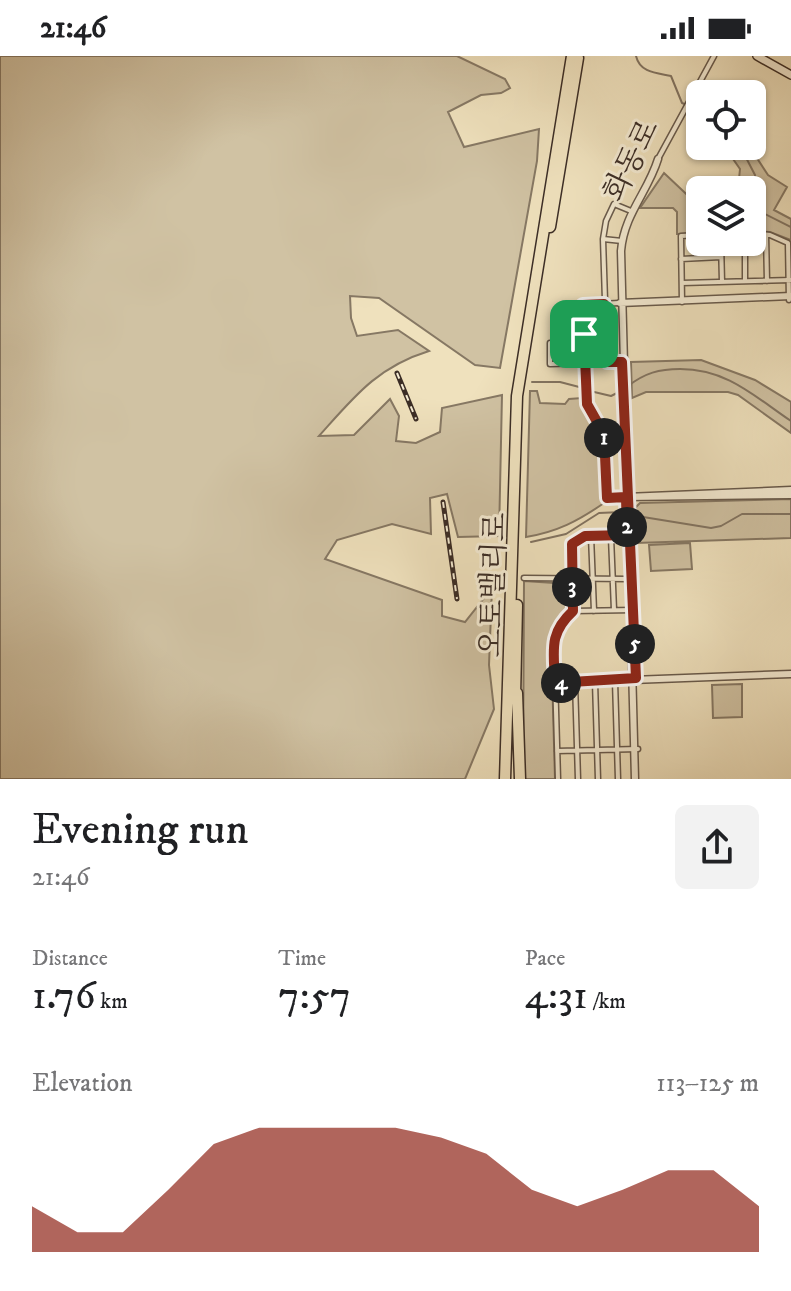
<!DOCTYPE html>
<meta charset="utf-8">
<style>
body{margin:0;font-family:"IM FELL DW Pica","Noto Serif KR",serif;background:#f2f2f2;color:#202124;height:100vh;display:flex;flex-direction:column;font-size:30px;white-space:nowrap}
*{box-sizing:border-box;margin:0}
p{font-size:26px;color:#757577}
.icon{flex:none;width:44px;height:44px;fill:none;stroke:currentColor;stroke-width:2;stroke-linecap:round;stroke-linejoin:round}
.map{position:relative;height:723px;overflow:hidden}
.side{display:flex;flex-direction:column;background:#fff;flex:1}
.side>*{flex:none}
.controls{position:absolute;left:686px;top:24px;display:grid;gap:16px}
.controls a{display:grid;place-items:center;width:80px;height:80px;border-radius:12px;background:#fff;box-shadow:0 2px 6px #0004;font-size:40px}
.pin{position:absolute;display:grid;place-items:center;width:68px;height:68px;color:#fff;margin:-34px;border-radius:16px;box-shadow:0 4px 12px #0006}
.km{position:absolute;width:40px;height:40px;margin:-20px;border-radius:50%;background:#222;color:#fff;font-size:22px;line-height:40px;text-align:center}
.round{display:grid;place-items:center;flex:none;width:84px;height:84px;border-radius:12px;background:#f2f2f2}
.overview{display:flex;align-items:center;justify-content:space-between;height:136px;padding:0 32px}
h1{font-size:44px;font-weight:600;line-height:60px}
.metrics{display:grid;grid-template-columns:repeat(3,1fr);gap:12px;height:136px;padding:8px 32px}
.metrics div{display:grid;align-content:center}
.metrics b{font-size:40px;font-weight:600}
.metrics small{font-size:22px;font-weight:400}
.metrics p{font-size:22px}
.chart{height:224px;padding:16px 32px}
.chart p{display:flex;justify-content:space-between}
.chart svg{width:100%;height:144px;margin-top:8px;fill:#8f2418;opacity:.7}
.status{display:flex;justify-content:space-between;align-items:center;height:56px;padding:0 40px;background:#fff;direction:ltr}
.status svg{height:22px;fill:currentColor}
.map>svg:first-child{display:block}
.green{fill:#d0c2a3;stroke:#867864;stroke-width:2}
.lines{fill:none;stroke-linecap:round;stroke-linejoin:round}
.stream{stroke:#827462;stroke-width:2}
.minor-casing{stroke:#685a4c;stroke-width:7}
.tertiary-casing{stroke:#685a4c;stroke-width:9}
.secondary-casing{stroke:#3b2d26;stroke-width:10}
.trunk-casing{stroke:#3b2d26;stroke-width:13}
.minor{stroke:#f5ecd4;stroke-width:4}
.tertiary{stroke:#f5ecd4;stroke-width:6}
.secondary{stroke:#f5ecd4;stroke-width:7}
.trunk{stroke:#efe1bd;stroke-width:10}
.rail-casing{stroke:#3b2d26;stroke-width:5}
.rail{stroke:#f5ecd4;stroke-width:2;stroke-dasharray:6;stroke-linecap:butt}
.route-casing{stroke:#fff;stroke-width:16}
.route{stroke:#8f2418;stroke-width:10}
.labels{text-anchor:middle;dominant-baseline:central;stroke-width:6;stroke-linejoin:round;paint-order:stroke}
.street-label{font-size:30px;fill:#3b2d26;stroke:#f5ecd4}
</style>
<div class="status"><b>21:46</b><svg viewBox="0 0 49 12"><path d="M0 12V9h3v3zM5 12V6h3v6zM10 12V3h3v9zM15 12V0h3v12zM26 1h20v11H26zM47 4h2v5h-2z"/></svg></div>
<div class="map">
<svg width="791" height="723" viewBox="0 0 791 723">
<rect width="100%" height="100%" fill="#efe1bd"/>
<filter id="stains"><feTurbulence type="fractalNoise" baseFrequency=".0025" numOctaves="4"/><feColorMatrix values="0 0 0 0 .2 0 0 0 0 .09 0 0 0 0 .02 0 0 0 .5 -.17"/></filter>
<radialGradient id="worn" r=".72"><stop offset=".6" stop-color="#630" stop-opacity="0"/><stop offset="1" stop-color="#630" stop-opacity=".3"/></radialGradient>
<path class="green" d="M0,0H457L505,23L510,32L501,37L481,39L448,56L464,91L539,73L537,105L500,312L475,309L379,242L350,240L351,262L357,280L398,274L429,295C377,311 354,341 319,380L354,379L390,343L399,360L396,385L416,387L440,376L442,352L502,339L499,480L458,481L447,438L430,442L431,478L392,468L337,484L325,503L442,544V560L465,566L492,532L489,609L494,653L465,723H0Z
M724,90H749L768,119L787,131L774,154L791,163V184L770,176L752,175V134H725L739,123L740,113Z
M664,117L700,151V177L677,178V156L673,152H640Z
M701,304L755,324L791,346V377L738,339L728,336H646L632,342L631,306Z
M530,335H537L540,347L565,348L569,343L582,342L585,355L600,379L604,447C578,465 557,476 526,481Z
M791,443V482L636,487L635,452L640,447Z
M690,487L692,513L651,515L649,489Z
M524,525L570,528L571,553L556,568L551,583L555,723H523Z
M742,628V661L713,662L712,629Z"/>
<g class="lines">
<path class="stream" d="M636,0C640,17 657,17 671,20L682,47L700,54
M740,90L755,119L761,156L791,171
M532,326H560L583,332
M628,330C645,317 659,313 680,313C727,313 754,340 791,365
M590,335L611,340L623,334
M637,460L711,472L721,470L742,458H791
M531,486L566,478L599,457L622,456"/>
<defs>
<path id="minor" d="M658,103L714,0
M752,177L770,179L788,187L789,244
M766,179L767,225
M603,183L622,185
M721,186L722,226
M745,186V225
M681,203L721,201
M682,227L791,224
M682,246L681,180L700,179
M619,247L583,249L587,342L588,351L604,378L607,442L626,441
M585,285L550,287V308L622,306
M607,306L603,183L606,165L614,148L631,155
M591,480L594,555
M611,481L614,554
M524,522L629,523
M573,555L634,554
M615,625L618,723
M575,626L578,723
M595,626L598,723
M555,627L632,624
M557,695L638,693
M558,723L554,585L558,572L573,555L571,489L585,480L627,479"/>
<path id="tertiary" d="M620,247L791,240
M626,441L791,434
M626,441L791,439
M632,624L791,618
M635,723L621,195C624,158 648,136 658,103"/>
<path id="secondary" d="M757,0L791,19"/>
<path id="trunk" d="M550,171L578,2
M517,637L520,723
M515,641L517,549
M505,723L517,340L572,0"/>
</defs>
<use href="#minor" class="minor-casing"/>
<use href="#tertiary" class="tertiary-casing"/>
<use href="#secondary" class="secondary-casing"/>
<use href="#trunk" class="trunk-casing"/>
<use href="#minor" class="minor"/>
<use href="#tertiary" class="tertiary"/>
<use href="#secondary" class="secondary"/>
<use href="#trunk" class="trunk"/>
<defs>
<path id="rail" d="M397,317L416,363
M443,446L457,543"/>
</defs>
<use href="#rail" class="rail-casing"/>
<use href="#rail" class="rail"/>
</g>
<g class="lines">
<defs>
<path id="route" d="M584,278L587,348L604,378L607,442L626,441L627,479L585,480L572,488L573,555C548,578 554,595 555,627L636,622L622,306H607L604,248L583,249L584,278"/>
</defs>
<use href="#route" class="route-casing"/>
<use href="#route" class="route"/>
</g>
<g class="labels">
<g class="street-label">
<text transform="translate(632 105) rotate(-64)">화동로</text>
<text transform="translate(494 529) rotate(-88)">오토밸리로</text>
</g>
</g>
<rect width="100%" height="100%" filter="url(#stains)"/>
<rect width="100%" height="100%" fill="url(#worn)"/>
</svg>
<div class="controls">
<a><svg class="icon" aria-label="locate" viewBox="0 0 24 24"><circle cx="12" cy="12" r="6"/><path d="M12 2v4M12 18v4M2 12h4M18 12h4"/></svg></a>
<a><svg class="icon" aria-label="layers" viewBox="0 0 24 24"><path d="M12 4l9 5-9 5-9-5zM3 14l9 5 9-5"/></svg></a>
</div>
<div class="pin" style="left:584px;top:278px;background:#1e9e55"><svg class="icon" aria-label="arrive" viewBox="0 0 24 24"><path d="M6 21V4h12l-3 4 3 4H6"/></svg></div>
<b class="km" style="left:604px;top:382px">1</b>
<b class="km" style="left:627px;top:471px">2</b>
<b class="km" style="left:572px;top:531px">3</b>
<b class="km" style="left:561px;top:627px">4</b>
<b class="km" style="left:635px;top:588px">5</b>
</div>
<section class="side">
<div class="overview"><div><h1>Evening run</h1><p>21:46</p></div><a class="round"><svg class="icon" aria-label="share" viewBox="0 0 24 24"><path d="M12 15V3M7 8l5-5 5 5M5 13v7h14v-7"/></svg></a></div>
<div class="metrics">
<div><p>Distance</p><b>1.76<small> km</small></b></div>
<div><p>Time</p><b>7:57</b></div>
<div><p>Pace</p><b>4:31<small> /km</small></b></div>
</div>
<div class="chart"><p><span>Elevation</span>113–125 m</p>
<svg viewBox="0 0 160 44" preserveAspectRatio="none"><path d="M0 44V30L10 38L20 38L30 25L40 11L50 6L60 6L70 6L80 6L90 9L100 14L110 25L120 30L130 25L140 19L150 19L160 30V44z"/></svg>
</div>
</section>
